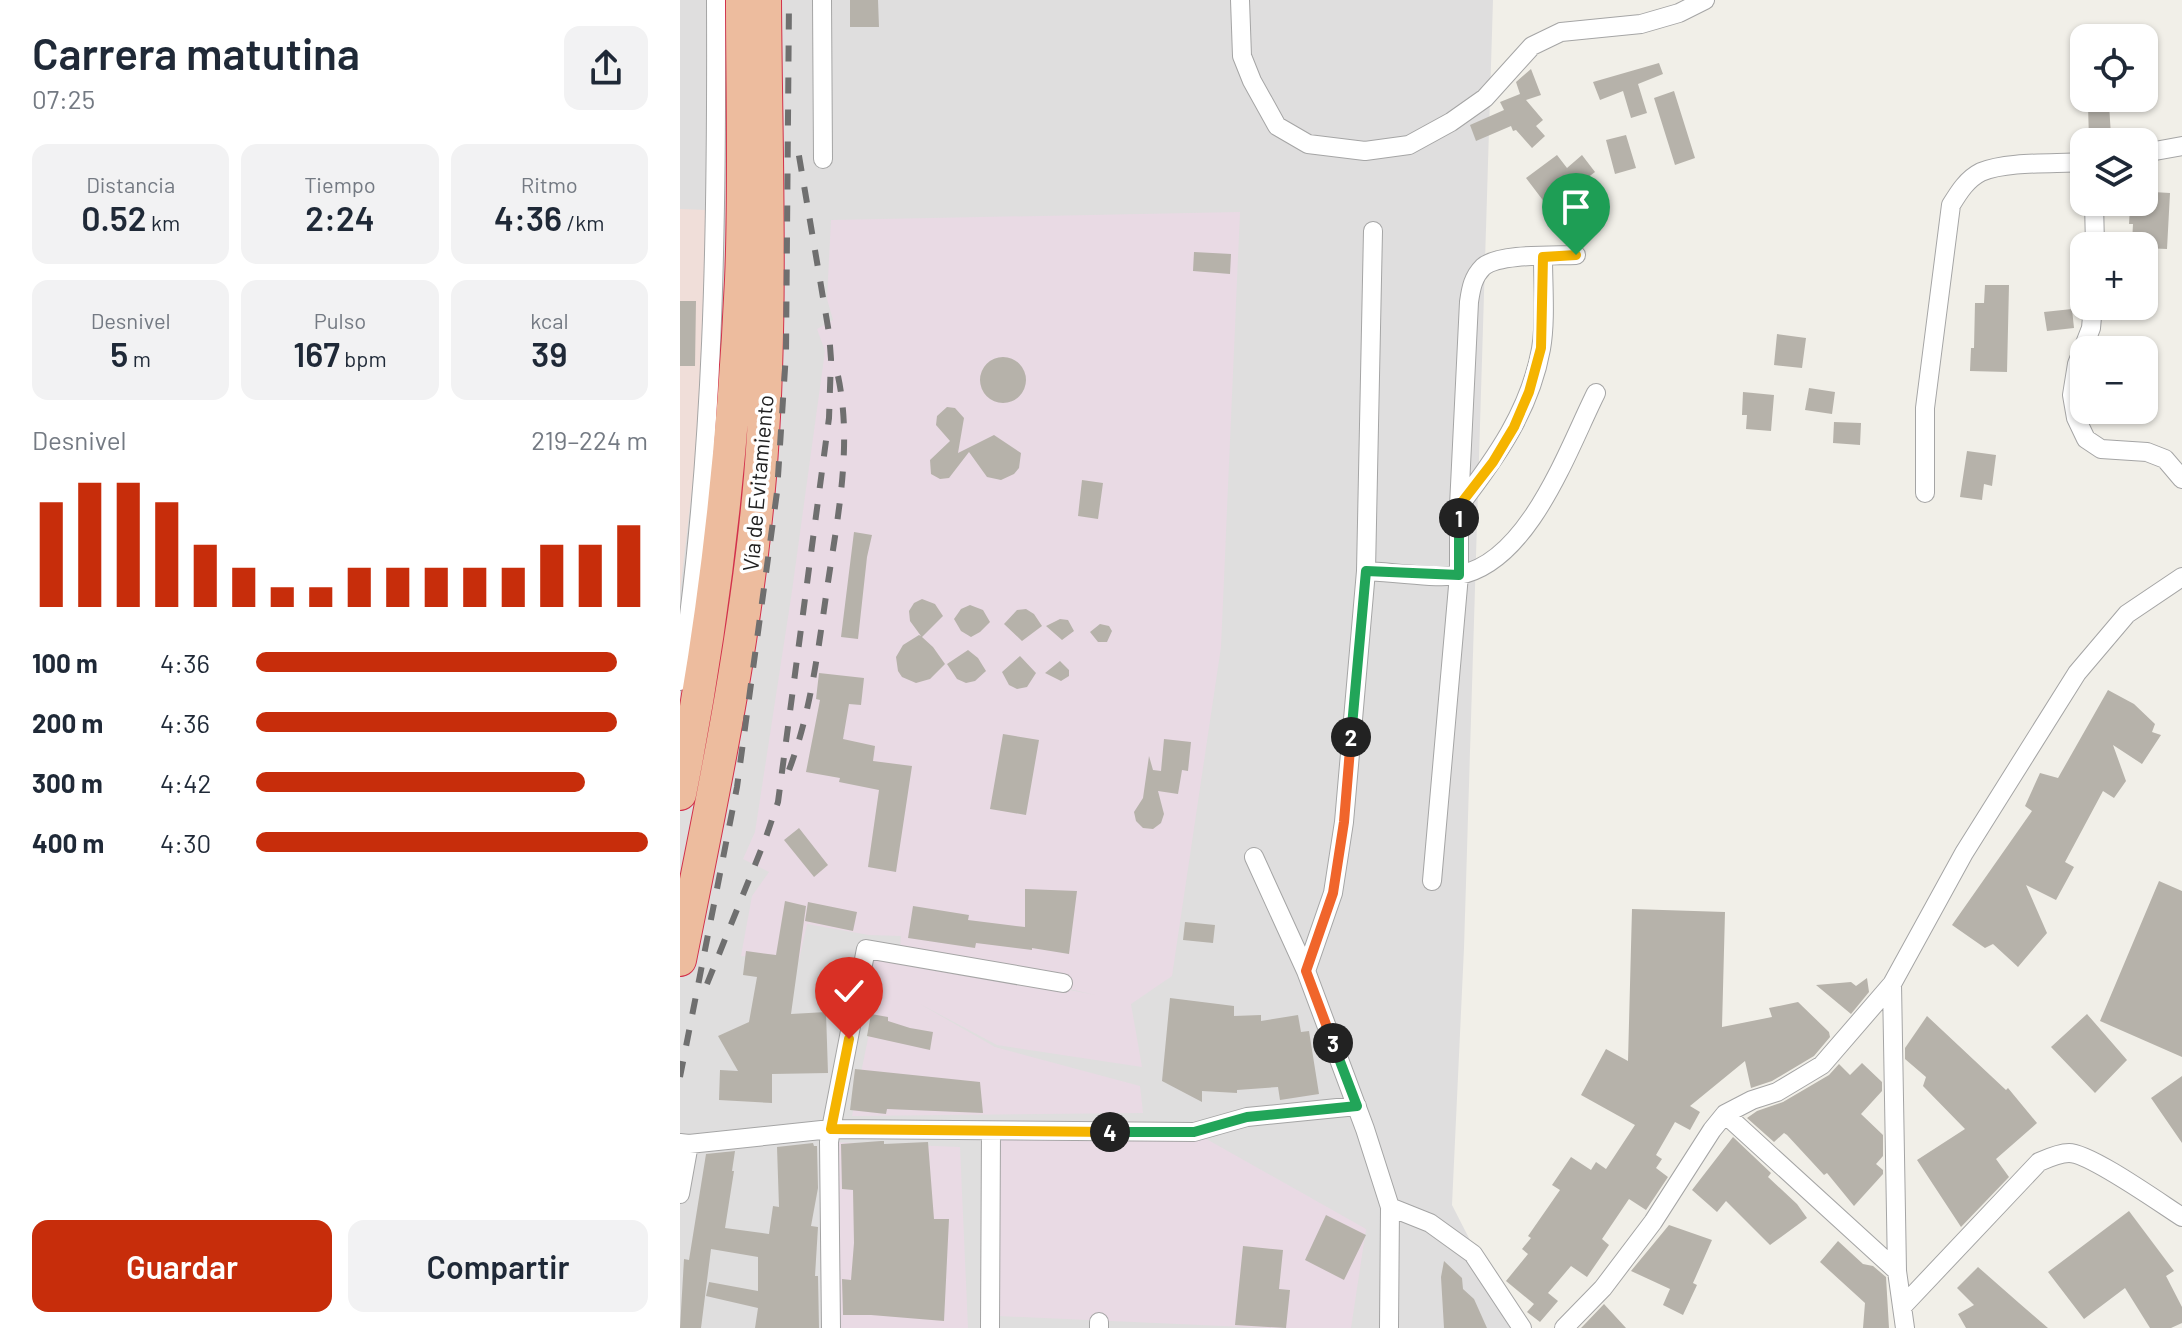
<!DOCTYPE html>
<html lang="es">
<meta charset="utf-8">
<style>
body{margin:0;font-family:Barlow,sans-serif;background:#f2f2f3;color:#1f2937;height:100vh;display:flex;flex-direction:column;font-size:30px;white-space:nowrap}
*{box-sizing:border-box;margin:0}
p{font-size:26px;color:#747a83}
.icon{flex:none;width:44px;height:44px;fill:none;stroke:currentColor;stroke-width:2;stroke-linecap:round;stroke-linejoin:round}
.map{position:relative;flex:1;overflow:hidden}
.panel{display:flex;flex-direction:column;background:#fff;width:680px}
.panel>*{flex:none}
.controls{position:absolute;left:1390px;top:24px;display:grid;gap:16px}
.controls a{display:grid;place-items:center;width:88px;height:88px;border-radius:16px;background:#fff;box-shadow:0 2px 6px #0004;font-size:40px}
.pin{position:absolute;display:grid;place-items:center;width:68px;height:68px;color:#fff;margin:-82px -34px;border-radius:50% 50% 50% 0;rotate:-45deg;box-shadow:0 0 8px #0007}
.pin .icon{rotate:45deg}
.km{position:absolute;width:40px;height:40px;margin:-20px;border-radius:50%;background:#222;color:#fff;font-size:22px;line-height:40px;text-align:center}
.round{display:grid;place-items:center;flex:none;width:84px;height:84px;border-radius:16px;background:#f2f2f3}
.summary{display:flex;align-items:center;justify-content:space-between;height:136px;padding:0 32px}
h1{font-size:44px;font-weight:600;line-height:60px}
.stats{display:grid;grid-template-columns:repeat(3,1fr);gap:12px;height:136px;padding:8px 32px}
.stats div{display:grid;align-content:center;border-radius:16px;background:#f2f2f3;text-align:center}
.stats b{font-size:34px;font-weight:600}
.stats small{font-size:22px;font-weight:400}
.stats p{font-size:22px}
.chart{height:224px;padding:16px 32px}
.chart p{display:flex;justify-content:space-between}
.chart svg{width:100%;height:144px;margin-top:8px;stroke:#c72d0b;stroke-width:6}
.primary-button{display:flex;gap:16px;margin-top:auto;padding:16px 32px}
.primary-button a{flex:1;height:92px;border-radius:16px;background:#c72d0b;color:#fff;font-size:32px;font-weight:600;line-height:92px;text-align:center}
.primary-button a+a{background:#f2f2f3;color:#1f2937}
ul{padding:0 32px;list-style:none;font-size:26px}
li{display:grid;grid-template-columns:128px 96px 1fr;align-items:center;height:60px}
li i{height:20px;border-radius:10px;background:#c72d0b}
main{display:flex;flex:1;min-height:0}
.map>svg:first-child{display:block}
.residential{fill:#dfdede}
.commercial{fill:#f0ded9}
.industrial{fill:#e9dae4}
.building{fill:#b6b2aa}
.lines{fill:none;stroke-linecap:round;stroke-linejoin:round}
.minor-casing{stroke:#a5a5a5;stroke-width:20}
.trunk-casing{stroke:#d2314b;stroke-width:34}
.minor{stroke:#fff;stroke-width:18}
.trunk{stroke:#edbc9e;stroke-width:32}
.rail{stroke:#6f6f6f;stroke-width:6;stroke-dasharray:16 16;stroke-linecap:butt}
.split-1-casing{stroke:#fff;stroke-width:16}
.split-2-casing{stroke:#fff;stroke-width:16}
.split-3-casing{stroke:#fff;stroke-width:16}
.split-4-casing{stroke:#fff;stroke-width:16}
.split-5-casing{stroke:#fff;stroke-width:16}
.split-1{stroke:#f5b400;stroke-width:10}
.split-2{stroke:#22a559;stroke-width:10}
.split-3{stroke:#f0652b;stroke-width:10}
.split-4{stroke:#22a559;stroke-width:10}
.split-5{stroke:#f5b400;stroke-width:10}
.labels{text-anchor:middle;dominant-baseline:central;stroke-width:7;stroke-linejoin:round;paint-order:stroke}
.street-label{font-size:22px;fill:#212121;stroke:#fff}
</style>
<main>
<section class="panel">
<div class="summary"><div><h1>Carrera matutina</h1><p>07:25</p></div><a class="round"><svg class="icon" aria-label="share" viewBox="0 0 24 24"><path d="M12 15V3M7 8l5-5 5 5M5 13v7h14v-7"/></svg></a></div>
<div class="stats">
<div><p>Distancia</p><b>0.52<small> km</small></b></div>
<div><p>Tiempo</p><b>2:24</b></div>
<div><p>Ritmo</p><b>4:36<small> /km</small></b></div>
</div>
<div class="stats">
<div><p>Desnivel</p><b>5<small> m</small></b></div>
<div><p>Pulso</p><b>167<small> bpm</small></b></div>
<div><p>kcal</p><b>39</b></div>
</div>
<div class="chart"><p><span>Desnivel</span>219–224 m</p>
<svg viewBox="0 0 160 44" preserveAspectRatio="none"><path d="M5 44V12M15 44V6M25 44V6M35 44V12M45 44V25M55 44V32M65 44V38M75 44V38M85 44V32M95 44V32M105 44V32M115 44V32M125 44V32M135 44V25M145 44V25M155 44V19"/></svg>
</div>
<ul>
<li><b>100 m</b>4:36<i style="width:92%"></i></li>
<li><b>200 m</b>4:36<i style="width:92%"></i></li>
<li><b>300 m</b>4:42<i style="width:84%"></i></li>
<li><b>400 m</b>4:30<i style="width:100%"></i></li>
</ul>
<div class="primary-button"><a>Guardar</a><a>Compartir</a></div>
</section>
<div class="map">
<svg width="1502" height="1328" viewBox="0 0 1502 1328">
<rect width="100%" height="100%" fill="#f1efe8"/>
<path class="residential" d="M0,0H813L784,948L772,1205L835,1328H0Z"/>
<path class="commercial" d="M0,209L27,210L17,447L0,593Z"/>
<path class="industrial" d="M560,212L541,647L492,976L451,1004L462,1067L317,1045L240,1004L315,1047L460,1086L463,1113L172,1116L200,981L186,949L415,995L220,949L221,936L189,935L127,924L119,960L61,956L72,896L89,872L63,859L75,832L112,591L145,351L137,329L153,320L147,299L151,220Z
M514,1132L686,1229L671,1328H587L318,1316L316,1137Z
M149,1142L280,1147L288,1328H153Z"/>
<path class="building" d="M170,0H198L199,27H170Z
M979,63L983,74L958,84L967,113L951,118L943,91L920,100L913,82Z
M851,69L861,95L846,100L863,120L856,126L865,136L852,148L836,130L833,131L831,126L796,141L790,125L824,110L820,102L840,94L836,82Z
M994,91L1015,158L995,165L974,98Z
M1429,104L1431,136L1409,140L1408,105Z
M946,135L956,168L935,174L926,140Z
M877,155L887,168L902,155L915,172L890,191L886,187L865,203L846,178Z
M1473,192L1490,193L1487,249L1464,248V242H1452L1453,224H1449L1450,207L1472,208Z
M514,252L551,254L550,274L513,271Z
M1305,285H1329L1327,372L1290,371L1291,348H1294L1295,303H1304Z
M0,301H16L15,366H0Z
M1392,309L1394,328L1367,331L1364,312Z
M1097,334L1126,338L1122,368L1094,365Z
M300 380a23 23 0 1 1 46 0a23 23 0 1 1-46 0Z
M1129,388L1155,392L1152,414L1125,410Z
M1063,392L1094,395L1091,431L1066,429L1067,415H1062Z
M267,407L275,408L284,418L278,453L314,435L341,453L339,468L334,474L321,480L307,477L289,452L269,478L260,479L251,474L250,460L270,441L256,425L257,416Z
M1154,422L1181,423L1180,445L1153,443Z
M1287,451L1316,455L1312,486L1304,484L1302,500L1280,497Z
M402,480L423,483L418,519L398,516Z
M174,532L192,535L187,557L178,639L161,637Z
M242,599L255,604L263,616L242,637L253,647L265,664L250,679L236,683L222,677L218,671L216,657L223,645L239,635L241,636L230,621L229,611L234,603Z
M290,605L303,610L310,622L300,632L291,637L281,631L274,619L281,609Z
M346,609L354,614L362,626L342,641L324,624L337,610Z
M380,619L388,620L394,631L382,640L366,626Z
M420,624L429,626L432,631L427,642H418L410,632Z
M288,650L298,658L306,671L295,681L286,683L277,679L267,664Z
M340,656L356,673L347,687L337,689L329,685L322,672Z
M380,661L389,670V676L381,681L365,673Z
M139,673L184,678L181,705L169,704L163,739L195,746L193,761L232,766L216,872L188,867L199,790L159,782L160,778L126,772L140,700L136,699Z
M1428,690L1454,704L1475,724L1472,732L1481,735L1462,764L1433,745L1446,781L1434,798L1423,791L1385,862L1394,867L1376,900L1346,885L1367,933L1338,967L1313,944L1305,948L1272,925L1352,811L1345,806L1360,773L1378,778Z
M323,734L359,740L346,815L310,809Z
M484,739L511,742L508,771L502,770L498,794L478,791L484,814L481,823L473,829L463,828L456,821L454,812L463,798L469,756L473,770L481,771Z
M119,828L148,865L134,877L104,840Z
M1479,881L1502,891V1057L1420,1021Z
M345,889L397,891L389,954L352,948V950L296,943L295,948L228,938L233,906L289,915L288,920L345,927Z
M105,901L126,906L111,1014L146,1012L148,1073L92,1074V1103L39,1100L40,1070L58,1071L38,1036L69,1022L77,977L63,975L66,951L96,955Z
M128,902L177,912L173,931L125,921Z
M952,909L1045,912L1042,1027L1092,1017L1089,1008L1118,1002L1149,1032L1150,1037L1134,1056L1092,1081L1071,1088L1065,1061L1010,1106L1020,1112L1010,1130L995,1122L976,1155L982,1159L976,1168L988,1177L966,1210L949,1199L922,1239L929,1245L907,1277L891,1266L868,1293L878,1301L860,1322L847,1312L854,1304L826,1281L848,1254L842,1249L851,1238L848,1236L880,1190L872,1185L891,1157L911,1170L916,1162L926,1169L955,1125L901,1095L926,1049L948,1061Z
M505,922L535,925L533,943L503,940Z
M1187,978L1189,992L1171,1014L1136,985L1171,982L1176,986Z
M490,998L554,1006V1016L581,1015V1021L618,1015L621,1032L629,1031L639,1094L600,1100L598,1087L557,1090V1093L522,1091V1102L482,1081Z
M191,1014L208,1017V1021L230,1028L253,1032L250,1050L187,1036Z
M1407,1014L1447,1060L1415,1093L1371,1047Z
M1247,1016L1326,1090L1328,1088L1357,1123L1316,1159L1329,1177L1281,1227L1237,1160L1285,1129L1243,1086L1246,1077L1225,1059V1048Z
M1182,1063L1202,1082V1091L1181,1114L1203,1135V1156L1196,1164L1203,1170V1174L1174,1206L1147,1173L1144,1175L1107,1135L1104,1133L1094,1142L1067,1118L1077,1111L1103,1102L1149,1075L1159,1064L1170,1075Z
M175,1069L300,1082L303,1113L207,1109L206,1114L170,1110Z
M1502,1076V1143L1471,1098Z
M1053,1137L1091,1173L1088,1177L1117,1204L1127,1218L1090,1245L1046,1201L1037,1212L1012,1190Z
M201,1141H204V1144L248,1142L254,1219H269L264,1321L191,1315H163L162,1279L171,1280L174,1243L173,1190L162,1189L161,1144Z
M133,1143L134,1146H137L138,1188L131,1226L138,1227L135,1276H138L139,1328H75L78,1308L26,1296L29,1282L78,1291V1257L31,1249L21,1328H0L4,1259L9,1260L26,1154L55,1151L52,1171H54L45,1228L89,1234L93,1206L99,1207L97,1147Z
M1449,1211L1494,1271L1486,1276L1502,1307V1323L1491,1328H1470L1445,1288L1404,1319L1368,1272Z
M646,1215L686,1235L664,1280L625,1260Z
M989,1225L1032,1240L1013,1283L1017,1285L1003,1315L983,1305L990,1289L951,1271Z
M1158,1241L1183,1264L1193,1266L1206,1277L1209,1328H1183L1185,1303L1140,1262Z
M563,1246L603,1250L599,1289L610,1290L606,1328L555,1325Z
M764,1261L782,1278L783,1289L794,1299L807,1328H764L761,1277Z
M1298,1267L1339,1303L1368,1328H1286L1278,1314L1294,1305L1277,1288Z
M924,1304L946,1328H901L904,1325Z"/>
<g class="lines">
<defs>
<path id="minor" d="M142,0L143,159
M560,0L562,56L572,81L597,126L628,144L685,151L729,145L771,122L805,98L852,46L881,32L961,24L999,13L1025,0
M1464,153L1502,146
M1414,202L1415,246
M1413,306L1411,328L1397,364L1392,395L1396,418L1406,439L1421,449L1467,452L1485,459L1502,479
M1245,493V408L1271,205C1279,192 1287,179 1301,172C1327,161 1375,164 1404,162
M779,506C816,458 850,410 861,349C866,320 863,287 863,257
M686,571C710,572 758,579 779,575C849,562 888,449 916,393
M0,681C34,456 37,227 36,0
M574,857L626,971L685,1129L710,1207L750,1223L793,1254L842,1328
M752,881L779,575V506L789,302C791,288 793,277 803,267C819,253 875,256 896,255
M626,971L653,893L664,822L686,571L693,231
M1212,984L1217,1271L1225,1328
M1045,1114L1217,1271
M0,1143L9,1144L151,1129L186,949L383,983
M0,1194L9,1144
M1222,1307L1359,1162C1368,1158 1379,1153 1389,1153C1410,1153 1480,1203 1502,1217
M419,1322V1328
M151,1328L149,1142L151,1129L514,1132L567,1117L677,1106
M310,1328L311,1131
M709,1328L710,1207
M884,1328L923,1288L973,1222L1032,1130L1045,1114L1072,1100L1097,1092L1142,1065L1212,984L1284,853L1397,673L1447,614L1502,577"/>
<path id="trunk" d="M0,794C34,624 53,453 61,280C65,187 62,93 62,0
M0,960C32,800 66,641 80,477C93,319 86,159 85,0"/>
</defs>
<use href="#minor" class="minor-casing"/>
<use href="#trunk" class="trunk-casing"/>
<use href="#minor" class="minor"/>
<use href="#trunk" class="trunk"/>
<path class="rail" d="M109,770C131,712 138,650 147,589C157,520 173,446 158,376
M27,984L85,840L98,802L149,418L151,359L149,333L117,144
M0,1077L57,787L97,492L106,353L109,0"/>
</g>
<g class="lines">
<defs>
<path id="split-1" d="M779,518V506L813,462L834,427L849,392L861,348L863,257L896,255"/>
<path id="split-2" d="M671,737L686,571L779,575V518"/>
<path id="split-3" d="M653,1043L626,971L653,893L664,822L671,737"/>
<path id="split-4" d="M430,1132H514L567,1117L677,1106L653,1043"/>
<path id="split-5" d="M169,1039L151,1129L430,1132"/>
</defs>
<use href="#split-1" class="split-1-casing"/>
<use href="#split-2" class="split-2-casing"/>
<use href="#split-3" class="split-3-casing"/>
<use href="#split-4" class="split-4-casing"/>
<use href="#split-5" class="split-5-casing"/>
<use href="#split-1" class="split-1"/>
<use href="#split-2" class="split-2"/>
<use href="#split-3" class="split-3"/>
<use href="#split-4" class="split-4"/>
<use href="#split-5" class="split-5"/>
</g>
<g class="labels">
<g class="street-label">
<text transform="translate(77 483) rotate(-85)">Vía de Evitamiento</text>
</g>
</g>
</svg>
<div class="controls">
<a><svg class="icon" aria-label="locate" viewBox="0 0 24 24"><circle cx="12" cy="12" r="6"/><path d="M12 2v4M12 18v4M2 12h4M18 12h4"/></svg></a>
<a><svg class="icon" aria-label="layers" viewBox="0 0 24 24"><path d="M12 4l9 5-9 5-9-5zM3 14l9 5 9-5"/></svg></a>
<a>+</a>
<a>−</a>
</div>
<div class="pin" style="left:896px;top:255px;background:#1e9e55"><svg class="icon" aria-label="arrive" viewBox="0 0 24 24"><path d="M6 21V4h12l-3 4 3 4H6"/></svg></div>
<div class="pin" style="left:169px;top:1039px;background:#d93025"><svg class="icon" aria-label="check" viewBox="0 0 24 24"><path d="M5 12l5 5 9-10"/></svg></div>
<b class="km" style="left:779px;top:518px">1</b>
<b class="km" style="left:671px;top:737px">2</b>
<b class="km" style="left:653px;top:1043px">3</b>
<b class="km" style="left:430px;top:1132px">4</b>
</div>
</main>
